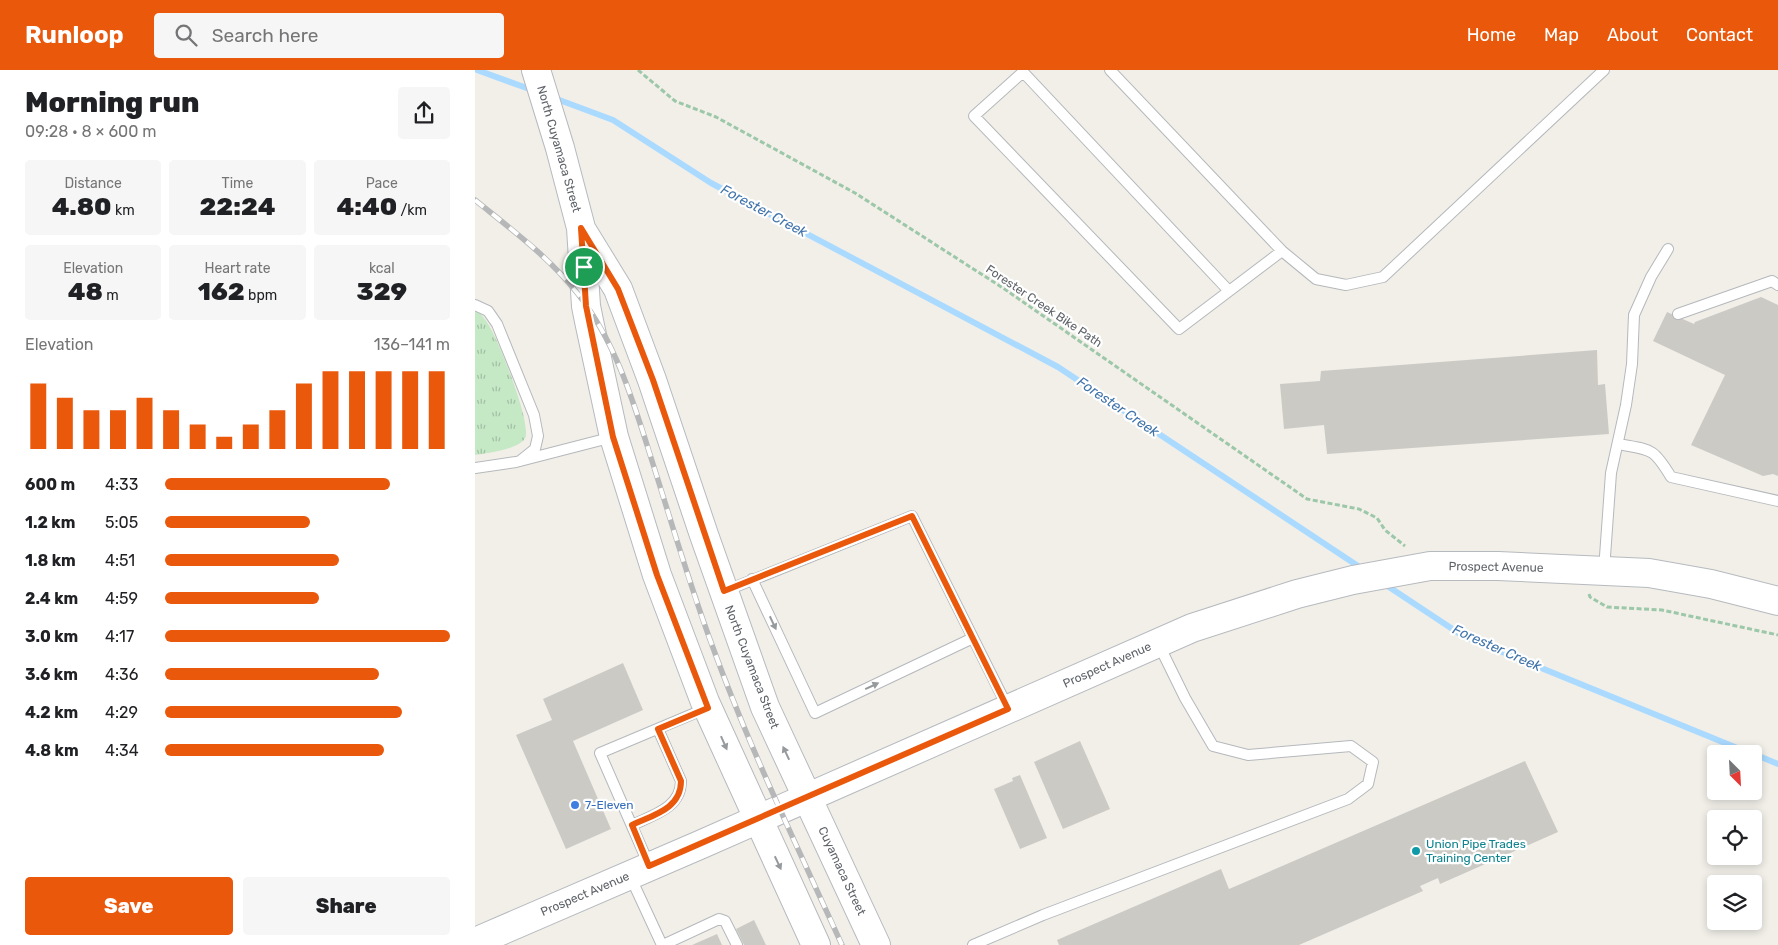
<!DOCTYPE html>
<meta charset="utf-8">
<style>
body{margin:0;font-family:Rubik,sans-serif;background:#f6f6f6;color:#202124;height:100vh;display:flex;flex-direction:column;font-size:19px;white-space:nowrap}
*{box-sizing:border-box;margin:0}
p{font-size:16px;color:#757577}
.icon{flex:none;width:28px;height:28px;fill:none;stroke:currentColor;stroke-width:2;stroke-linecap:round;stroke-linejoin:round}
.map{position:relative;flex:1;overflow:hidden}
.details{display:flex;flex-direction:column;background:#fff;width:475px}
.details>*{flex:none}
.needle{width:32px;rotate:156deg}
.tools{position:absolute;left:1232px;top:675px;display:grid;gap:10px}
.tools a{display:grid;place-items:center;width:55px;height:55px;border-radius:5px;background:#fff;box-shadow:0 2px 8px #0003;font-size:25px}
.pin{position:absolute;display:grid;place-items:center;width:42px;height:42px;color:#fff;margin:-21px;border:2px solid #fff;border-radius:50%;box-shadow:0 1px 5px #0007}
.round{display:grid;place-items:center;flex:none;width:52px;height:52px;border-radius:5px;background:#f6f6f6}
.head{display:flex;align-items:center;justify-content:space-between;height:85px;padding:0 25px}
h1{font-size:28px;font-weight:800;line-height:38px}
.figures{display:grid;grid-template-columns:repeat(3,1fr);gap:8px;height:85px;padding:5px 25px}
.figures div{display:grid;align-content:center;border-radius:5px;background:#f6f6f6;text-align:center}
.figures b{font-size:25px;font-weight:800}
.figures small{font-size:14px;font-weight:400}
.figures p{font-size:14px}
.chart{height:140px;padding:10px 25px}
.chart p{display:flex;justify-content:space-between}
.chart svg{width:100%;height:90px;margin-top:5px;stroke:#ea580c;stroke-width:6}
.cta{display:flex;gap:10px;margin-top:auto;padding:10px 25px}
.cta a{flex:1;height:58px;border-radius:5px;background:#ea580c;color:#fff;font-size:20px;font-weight:800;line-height:58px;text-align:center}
.cta a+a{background:#f6f6f6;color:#202124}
ul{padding:0 25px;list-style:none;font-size:16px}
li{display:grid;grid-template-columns:80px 60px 1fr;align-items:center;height:38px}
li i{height:12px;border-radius:6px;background:#ea580c}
header{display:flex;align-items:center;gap:30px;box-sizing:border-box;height:70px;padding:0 25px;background:#ea580c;color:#fff}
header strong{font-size:24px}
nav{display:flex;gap:28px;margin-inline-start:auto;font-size:18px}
.search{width:350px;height:45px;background:#f6f6f6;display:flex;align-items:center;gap:12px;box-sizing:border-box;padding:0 18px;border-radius:5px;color:#757577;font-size:19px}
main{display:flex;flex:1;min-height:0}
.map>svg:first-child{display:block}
.grass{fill:url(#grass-tufts)}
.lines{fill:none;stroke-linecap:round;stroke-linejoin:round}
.stream{stroke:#aadaff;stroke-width:6}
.building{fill:#cccac5}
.lane-casing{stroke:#b5b8bc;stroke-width:12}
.secondary-casing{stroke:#b6babf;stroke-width:30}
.path{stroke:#9cc7a9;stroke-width:3;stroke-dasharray:5 2.5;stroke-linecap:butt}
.lane{stroke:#fff;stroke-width:10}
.secondary{stroke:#fff;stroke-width:28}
.rail-casing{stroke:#b6b7b8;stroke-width:5.5}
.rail{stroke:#fff;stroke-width:4;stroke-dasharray:11;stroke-linecap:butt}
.oneway{fill:#979a9d}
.route-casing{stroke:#fff;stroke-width:10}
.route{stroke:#ea580c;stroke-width:6}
.shop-dot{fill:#3f7fe0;stroke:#fff;stroke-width:2}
.culture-dot{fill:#0f9aa8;stroke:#fff;stroke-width:2}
.labels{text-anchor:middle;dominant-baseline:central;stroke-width:4.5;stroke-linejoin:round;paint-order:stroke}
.street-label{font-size:12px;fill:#5f6368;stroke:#fff}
.shop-label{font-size:12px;fill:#366cbe;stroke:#fff;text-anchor:start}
.culture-label{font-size:12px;fill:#0d838f;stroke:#fff;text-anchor:start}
.water-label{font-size:14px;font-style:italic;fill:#4174aa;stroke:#fff}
</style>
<header>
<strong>Runloop</strong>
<div class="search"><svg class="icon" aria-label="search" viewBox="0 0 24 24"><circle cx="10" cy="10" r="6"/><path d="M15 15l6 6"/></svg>Search here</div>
<nav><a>Home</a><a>Map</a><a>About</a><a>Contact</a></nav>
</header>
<main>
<section class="details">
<div class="head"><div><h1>Morning run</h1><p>09:28 · 8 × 600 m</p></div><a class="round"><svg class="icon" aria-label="share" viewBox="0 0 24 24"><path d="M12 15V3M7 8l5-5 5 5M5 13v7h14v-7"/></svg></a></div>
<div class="figures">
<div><p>Distance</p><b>4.80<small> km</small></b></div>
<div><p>Time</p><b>22:24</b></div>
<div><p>Pace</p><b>4:40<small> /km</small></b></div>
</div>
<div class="figures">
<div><p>Elevation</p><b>48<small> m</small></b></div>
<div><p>Heart rate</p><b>162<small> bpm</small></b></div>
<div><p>kcal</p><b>329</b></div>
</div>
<div class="chart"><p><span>Elevation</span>136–141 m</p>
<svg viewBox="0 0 160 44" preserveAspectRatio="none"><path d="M5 44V12M15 44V19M25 44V25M35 44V25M45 44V19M55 44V25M65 44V32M75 44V38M85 44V32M95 44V25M105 44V12M115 44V6M125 44V6M135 44V6M145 44V6M155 44V6"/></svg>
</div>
<ul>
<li><b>600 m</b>4:33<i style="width:79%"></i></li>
<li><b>1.2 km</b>5:05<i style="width:51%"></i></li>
<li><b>1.8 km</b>4:51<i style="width:61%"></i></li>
<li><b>2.4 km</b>4:59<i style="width:54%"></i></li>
<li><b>3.0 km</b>4:17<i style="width:100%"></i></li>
<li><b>3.6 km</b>4:36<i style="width:75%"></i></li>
<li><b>4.2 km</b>4:29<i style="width:83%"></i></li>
<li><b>4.8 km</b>4:34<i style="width:77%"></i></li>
</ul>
<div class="cta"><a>Save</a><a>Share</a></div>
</section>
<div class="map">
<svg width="1303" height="875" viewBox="0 0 1303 875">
<defs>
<pattern id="grass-tufts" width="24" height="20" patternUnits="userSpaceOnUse" patternTransform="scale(1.25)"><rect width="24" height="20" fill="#c5e8c5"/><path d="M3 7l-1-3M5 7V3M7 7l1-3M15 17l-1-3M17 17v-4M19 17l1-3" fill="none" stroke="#a3c0a4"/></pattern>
</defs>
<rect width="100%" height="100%" fill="#f1efe8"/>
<path class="grass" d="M0,237C6,244 12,251 16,259C25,275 57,354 50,368C45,379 12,383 0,385Z"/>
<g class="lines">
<path class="stream" d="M2,0L60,21
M79,28L138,50L236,113L583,297L889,500
M908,513L988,566L1277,684
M1279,684L1303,694"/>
</g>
<path class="building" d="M1286,227L1303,235V406L1298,404L1288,406L1216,375L1250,305L1178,271L1192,242L1219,254L1220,252Z
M1122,280L1123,315L1130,314L1134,364L852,384L849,355L809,359L805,314L845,311L846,301Z
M148,593L168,640L98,671L136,759L91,779L41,665L77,650L68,629Z
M605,671L635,739L588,759L559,692Z
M1050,691L1083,762L965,814L963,808L945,816L948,821L824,875H584L582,870L746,799L754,819Z
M545,705L572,768L545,779L519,719L538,711L537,708Z
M279,850L291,875H269L261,859Z
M242,864L247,875H217Z"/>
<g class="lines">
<defs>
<path id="lane" d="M635,0L807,181L704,259L499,46L548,2L754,221
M807,181L841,209L871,215L908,207L1129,0
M0,235L13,241L22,254L59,345L63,366L60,379L45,391
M1203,244L1297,211L1303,215
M1143,374C1176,380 1178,377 1196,407L1303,431
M0,398L41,392L138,367
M1129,500L1136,403L1151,335L1157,294L1159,245L1176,207L1193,179
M250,521L437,446L498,568L340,643L277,509
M498,568L533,638
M157,755C178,745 206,738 206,711L183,659
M174,795L125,683L232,638
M155,806L187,875
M188,875L244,849L250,851L262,875
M498,875L568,845L873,729L893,714L898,692L876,676L773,685L738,676L710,628L683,573"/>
<path id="secondary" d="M61,0L85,78L106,158L111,236L114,251L139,367L182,505L230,632L341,875
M108,162L143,219L177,310L229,465L290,637L401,875
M0,872L227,774L717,558L822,524L878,510L955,496H1023L1174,503L1236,514L1303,531"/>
</defs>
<use href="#lane" class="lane-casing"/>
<use href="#secondary" class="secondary-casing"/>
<path class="path" d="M163,0L200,31L241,47L380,123L528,218L832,429L884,439L902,448L910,460L930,476
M1114,524L1115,527L1132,537L1187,540L1303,565"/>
<use href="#lane" class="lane"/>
<use href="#secondary" class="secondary"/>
<defs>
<path id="rail" d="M0,130C36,159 74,187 103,224C142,274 159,334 178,394C197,454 215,516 237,575C274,677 322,776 367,875"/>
</defs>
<use href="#rail" class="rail-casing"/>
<use href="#rail" class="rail"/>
</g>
<defs><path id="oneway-solid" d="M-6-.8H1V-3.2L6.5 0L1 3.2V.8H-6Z" transform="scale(1.25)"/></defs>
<g class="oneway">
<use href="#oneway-solid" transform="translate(298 553) rotate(65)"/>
<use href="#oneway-solid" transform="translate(397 616) rotate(-25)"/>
<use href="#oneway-solid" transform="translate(249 673) rotate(66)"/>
<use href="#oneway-solid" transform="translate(311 683) rotate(-115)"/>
<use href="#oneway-solid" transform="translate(303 793) rotate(65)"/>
</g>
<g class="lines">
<defs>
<path id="route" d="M106,158L143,219L178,310L249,521L437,446L533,639L174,796L157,755C178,745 206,739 206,711L183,659L233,638L182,505L138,367L111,236Z"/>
</defs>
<use href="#route" class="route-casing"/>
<use href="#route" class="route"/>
</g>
<circle class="shop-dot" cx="100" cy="735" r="5"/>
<circle class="culture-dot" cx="941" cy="781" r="5"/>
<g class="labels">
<g class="street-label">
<text transform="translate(84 79) rotate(74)">North Cuyamaca Street</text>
<text transform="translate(569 236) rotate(34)">Forester Creek Bike Path</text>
<text transform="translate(1021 497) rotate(1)">Prospect Avenue</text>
<text transform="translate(632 595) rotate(-24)">Prospect Avenue</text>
<text transform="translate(277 597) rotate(69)">North Cuyamaca Street</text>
<text transform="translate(367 801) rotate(65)">Cuyamaca Street</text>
<text transform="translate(110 824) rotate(-23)">Prospect Avenue</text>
</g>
<g class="shop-label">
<text x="110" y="735">7-Eleven</text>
</g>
<g class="culture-label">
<text x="951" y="774">Union Pipe Trades<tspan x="951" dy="14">Training Center</tspan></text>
</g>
<g class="water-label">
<text transform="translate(289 141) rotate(28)">Forester Creek</text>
<text transform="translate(643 337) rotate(34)">Forester Creek</text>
<text transform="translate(1022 578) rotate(24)">Forester Creek</text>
</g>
</g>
</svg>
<div class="tools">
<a><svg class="needle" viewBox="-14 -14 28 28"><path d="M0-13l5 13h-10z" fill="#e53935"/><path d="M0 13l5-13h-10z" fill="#757577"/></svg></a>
<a><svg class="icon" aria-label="locate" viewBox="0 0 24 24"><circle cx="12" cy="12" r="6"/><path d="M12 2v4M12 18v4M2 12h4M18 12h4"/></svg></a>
<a><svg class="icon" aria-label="layers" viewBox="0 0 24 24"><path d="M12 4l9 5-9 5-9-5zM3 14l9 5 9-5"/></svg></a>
</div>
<div class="pin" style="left:109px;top:197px;background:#1e9e55"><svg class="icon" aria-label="arrive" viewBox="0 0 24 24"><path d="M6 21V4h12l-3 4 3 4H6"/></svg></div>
</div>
</main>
